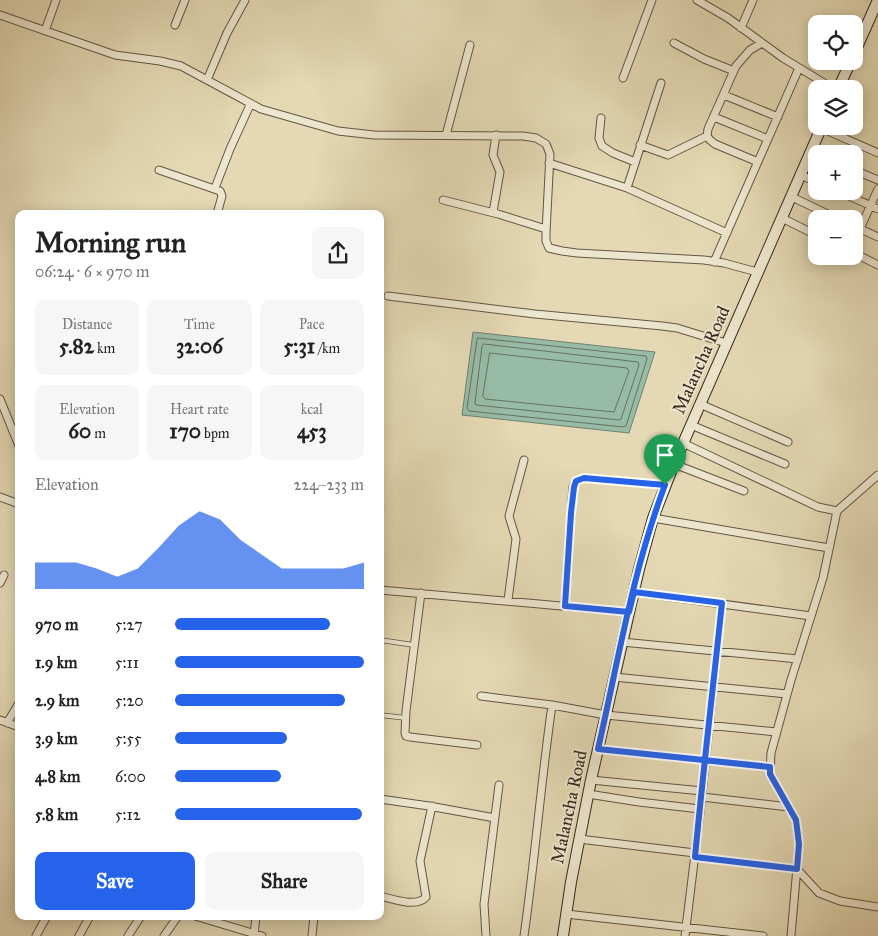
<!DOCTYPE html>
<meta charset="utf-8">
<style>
body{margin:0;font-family:"IM FELL Great Primer",serif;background:#f6f6f6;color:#222;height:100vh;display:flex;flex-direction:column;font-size:19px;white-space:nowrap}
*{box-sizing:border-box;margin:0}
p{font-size:16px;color:#767676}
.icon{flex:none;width:28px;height:28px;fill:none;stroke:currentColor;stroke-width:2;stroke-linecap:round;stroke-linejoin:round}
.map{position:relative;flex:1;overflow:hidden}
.details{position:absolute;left:15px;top:210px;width:369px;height:710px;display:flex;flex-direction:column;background:#fff;border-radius:10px;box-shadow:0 2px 12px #0003}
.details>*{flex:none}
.buttons{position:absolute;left:808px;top:15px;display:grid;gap:10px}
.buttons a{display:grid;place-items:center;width:55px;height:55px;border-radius:10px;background:#fff;box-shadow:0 2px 12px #0003;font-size:25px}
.pin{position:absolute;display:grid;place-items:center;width:42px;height:42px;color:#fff;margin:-51px -21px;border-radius:50% 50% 50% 0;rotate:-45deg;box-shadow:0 0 5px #0007}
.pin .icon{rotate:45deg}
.round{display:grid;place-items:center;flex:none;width:52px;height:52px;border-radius:10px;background:#f6f6f6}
.summary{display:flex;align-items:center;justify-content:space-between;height:85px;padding:0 20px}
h1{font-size:28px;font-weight:700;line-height:38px}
.figures{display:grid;grid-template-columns:repeat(3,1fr);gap:8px;height:85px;padding:5px 20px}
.figures div{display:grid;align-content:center;border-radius:10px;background:#f6f6f6;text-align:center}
.figures b{font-size:21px;font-weight:700}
.figures small{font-size:14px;font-weight:400}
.figures p{font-size:14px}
.chart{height:140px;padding:10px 20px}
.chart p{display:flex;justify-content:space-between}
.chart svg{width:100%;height:90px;margin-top:5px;fill:#2563eb;opacity:.7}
.cta{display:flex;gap:10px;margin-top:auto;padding:10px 20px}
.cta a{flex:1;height:58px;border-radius:10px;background:#2563eb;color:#fff;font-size:20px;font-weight:700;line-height:58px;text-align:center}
.cta a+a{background:#f6f6f6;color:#222}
ul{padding:0 20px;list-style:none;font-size:16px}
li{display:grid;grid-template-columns:80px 60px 1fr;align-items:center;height:38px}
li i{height:12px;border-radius:6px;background:#2563eb}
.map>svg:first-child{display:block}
.water{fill:#97bba7;stroke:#708170}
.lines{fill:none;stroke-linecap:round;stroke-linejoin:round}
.shore{stroke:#667262;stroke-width:1}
.lane-casing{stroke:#625644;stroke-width:5.5}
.street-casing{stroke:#625644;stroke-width:9}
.secondary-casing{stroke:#362a1e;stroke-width:12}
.lane{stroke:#ede6ce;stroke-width:4}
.street{stroke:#ede6ce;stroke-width:7}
.secondary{stroke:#ede6ce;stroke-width:10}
.route-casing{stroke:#fff;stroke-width:10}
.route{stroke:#2563eb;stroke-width:6}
.labels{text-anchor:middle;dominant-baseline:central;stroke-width:4;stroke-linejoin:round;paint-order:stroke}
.street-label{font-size:18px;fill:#362a1e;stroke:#ede6ce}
</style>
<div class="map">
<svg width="878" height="936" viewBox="0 0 878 936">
<rect width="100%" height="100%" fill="#e4d9b4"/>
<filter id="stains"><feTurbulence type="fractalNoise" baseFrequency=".004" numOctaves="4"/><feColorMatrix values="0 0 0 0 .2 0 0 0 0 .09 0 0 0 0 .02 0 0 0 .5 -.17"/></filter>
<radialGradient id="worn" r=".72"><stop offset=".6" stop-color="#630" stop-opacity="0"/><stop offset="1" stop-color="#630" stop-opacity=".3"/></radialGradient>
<path class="water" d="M473,332L655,352L629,433L462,415Z"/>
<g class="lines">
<path class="shore" d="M478,338L646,356L647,359L626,426L623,427L469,411L467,408L477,340Z
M484,344L638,362L639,365L621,419L619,420L476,405L475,403L482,346Z
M490,353L627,368L629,371L614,412L485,399L483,396Z"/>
<defs>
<path id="lane" d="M380,640L414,645
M380,715L406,718"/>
<path id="street" d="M697,0L728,18L783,58L834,89
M0,15L115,55L160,61L181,66L261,109L338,131L374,135L523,136L536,138L546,144L550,154L546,232V241L549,248L562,251L577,253L704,260L724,263L757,272
M175,25L185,0
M741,28L753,0
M45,31L56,0
M674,43L704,59L734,71
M623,78L652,0
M207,80L227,33L245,0
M724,95L778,117
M714,117L768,139
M601,118L599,138L602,146L613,153L635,162
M821,128L878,153
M446,135L470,45
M640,145L668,155L707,136
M758,162L715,144L710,140L707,136L708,129L736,66L750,50L762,43
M549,163L627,188L727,233
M159,170L220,191L222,196L217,214
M854,170L878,180
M801,175L816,182
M215,188L230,149L250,105
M627,188L661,83
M838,191L878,209
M792,197L838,219
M443,200L498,214L546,229
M493,212L500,172L493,155L496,135
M782,218L816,235
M854,226L878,237
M854,242L878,189
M854,253L878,265
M714,262L799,68
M388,296L535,314L662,326L677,328L726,343
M0,399L19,446
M700,404L788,442
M691,425L785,464
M683,443L818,507L837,511L878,475
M674,464L744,491
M0,497L19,504
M653,518L829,548
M0,583L4,575
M380,590L629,612
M633,592L811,616
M421,593L406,711L405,733L406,736L410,737L477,745
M508,600L516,539L509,516L524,460
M565,606L571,513L573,487L576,481L584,478L665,485
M622,642L798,659
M614,677L787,694
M481,696L552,705L606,715L776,732
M0,720L19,727
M7,723L19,703
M598,749L770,767
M591,780L702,791
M588,794L639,802L700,809
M702,797L789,807
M380,799L429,806L495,818
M579,839L695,853
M695,857L797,869L819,893L840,901L878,907
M380,896C392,899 417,908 426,897L420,861L432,806
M566,914L763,936
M195,916L262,936
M36,936L47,916
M79,936L90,916
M128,936L141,916
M164,936L178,916
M254,936L256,916
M312,936L314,916
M486,936L484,904L499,785
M524,936C535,859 541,782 552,705
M685,936L700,813L722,603
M791,936L799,844L796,820L770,774L771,753L791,680L823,578L837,511"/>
<path id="secondary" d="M854,54L878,0
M838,89L851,61
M563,936L571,882L591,780L639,569L653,518L674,464L822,126"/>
</defs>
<use href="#lane" class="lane-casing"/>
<use href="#street" class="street-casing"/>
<use href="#secondary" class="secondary-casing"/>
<use href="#lane" class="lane"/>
<use href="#street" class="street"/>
<use href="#secondary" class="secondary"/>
</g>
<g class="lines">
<defs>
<path id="route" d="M665,485C633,569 618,662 598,749L770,767V774L796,820L799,844L797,869L695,857C703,772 713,688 722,603L634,592L629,612L565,606L571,513L574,487L576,481L584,478L665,485"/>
</defs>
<use href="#route" class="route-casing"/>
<use href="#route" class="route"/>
</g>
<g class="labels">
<g class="street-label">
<text transform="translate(701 360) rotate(-66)">Malancha Road</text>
<text transform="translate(569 807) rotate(-78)">Malancha Road</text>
</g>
</g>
<rect width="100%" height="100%" filter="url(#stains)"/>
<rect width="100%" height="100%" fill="url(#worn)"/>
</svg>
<div class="buttons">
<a><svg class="icon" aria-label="locate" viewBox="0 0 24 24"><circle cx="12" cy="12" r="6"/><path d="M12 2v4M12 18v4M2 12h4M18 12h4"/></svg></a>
<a><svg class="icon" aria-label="layers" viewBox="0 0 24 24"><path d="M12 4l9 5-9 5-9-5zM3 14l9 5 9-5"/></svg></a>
<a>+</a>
<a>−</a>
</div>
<div class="pin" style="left:665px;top:485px;background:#1e9e55"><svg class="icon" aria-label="arrive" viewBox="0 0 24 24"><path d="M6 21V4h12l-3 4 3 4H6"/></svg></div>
<section class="details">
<div class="summary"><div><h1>Morning run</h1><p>06:24 · 6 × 970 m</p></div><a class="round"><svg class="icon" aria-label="share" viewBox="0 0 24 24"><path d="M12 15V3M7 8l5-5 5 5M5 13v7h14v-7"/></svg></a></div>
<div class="figures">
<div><p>Distance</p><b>5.82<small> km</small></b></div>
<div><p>Time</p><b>32:06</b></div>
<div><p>Pace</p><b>5:31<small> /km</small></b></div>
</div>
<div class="figures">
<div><p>Elevation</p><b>60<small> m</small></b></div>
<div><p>Heart rate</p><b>170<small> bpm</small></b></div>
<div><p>kcal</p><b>453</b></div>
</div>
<div class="chart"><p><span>Elevation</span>224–233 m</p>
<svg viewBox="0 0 160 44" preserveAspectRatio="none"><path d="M0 44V31L10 31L20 31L30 34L40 38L50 34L60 24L70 13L80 6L90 10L100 20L110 27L120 34L130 34L140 34L150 34L160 31V44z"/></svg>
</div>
<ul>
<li><b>970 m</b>5:27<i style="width:82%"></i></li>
<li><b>1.9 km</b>5:11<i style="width:100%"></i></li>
<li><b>2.9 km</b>5:20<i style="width:90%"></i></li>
<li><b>3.9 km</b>5:55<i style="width:59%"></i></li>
<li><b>4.8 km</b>6:00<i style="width:56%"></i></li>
<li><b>5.8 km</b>5:12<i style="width:99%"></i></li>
</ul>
<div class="cta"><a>Save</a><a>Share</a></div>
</section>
</div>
